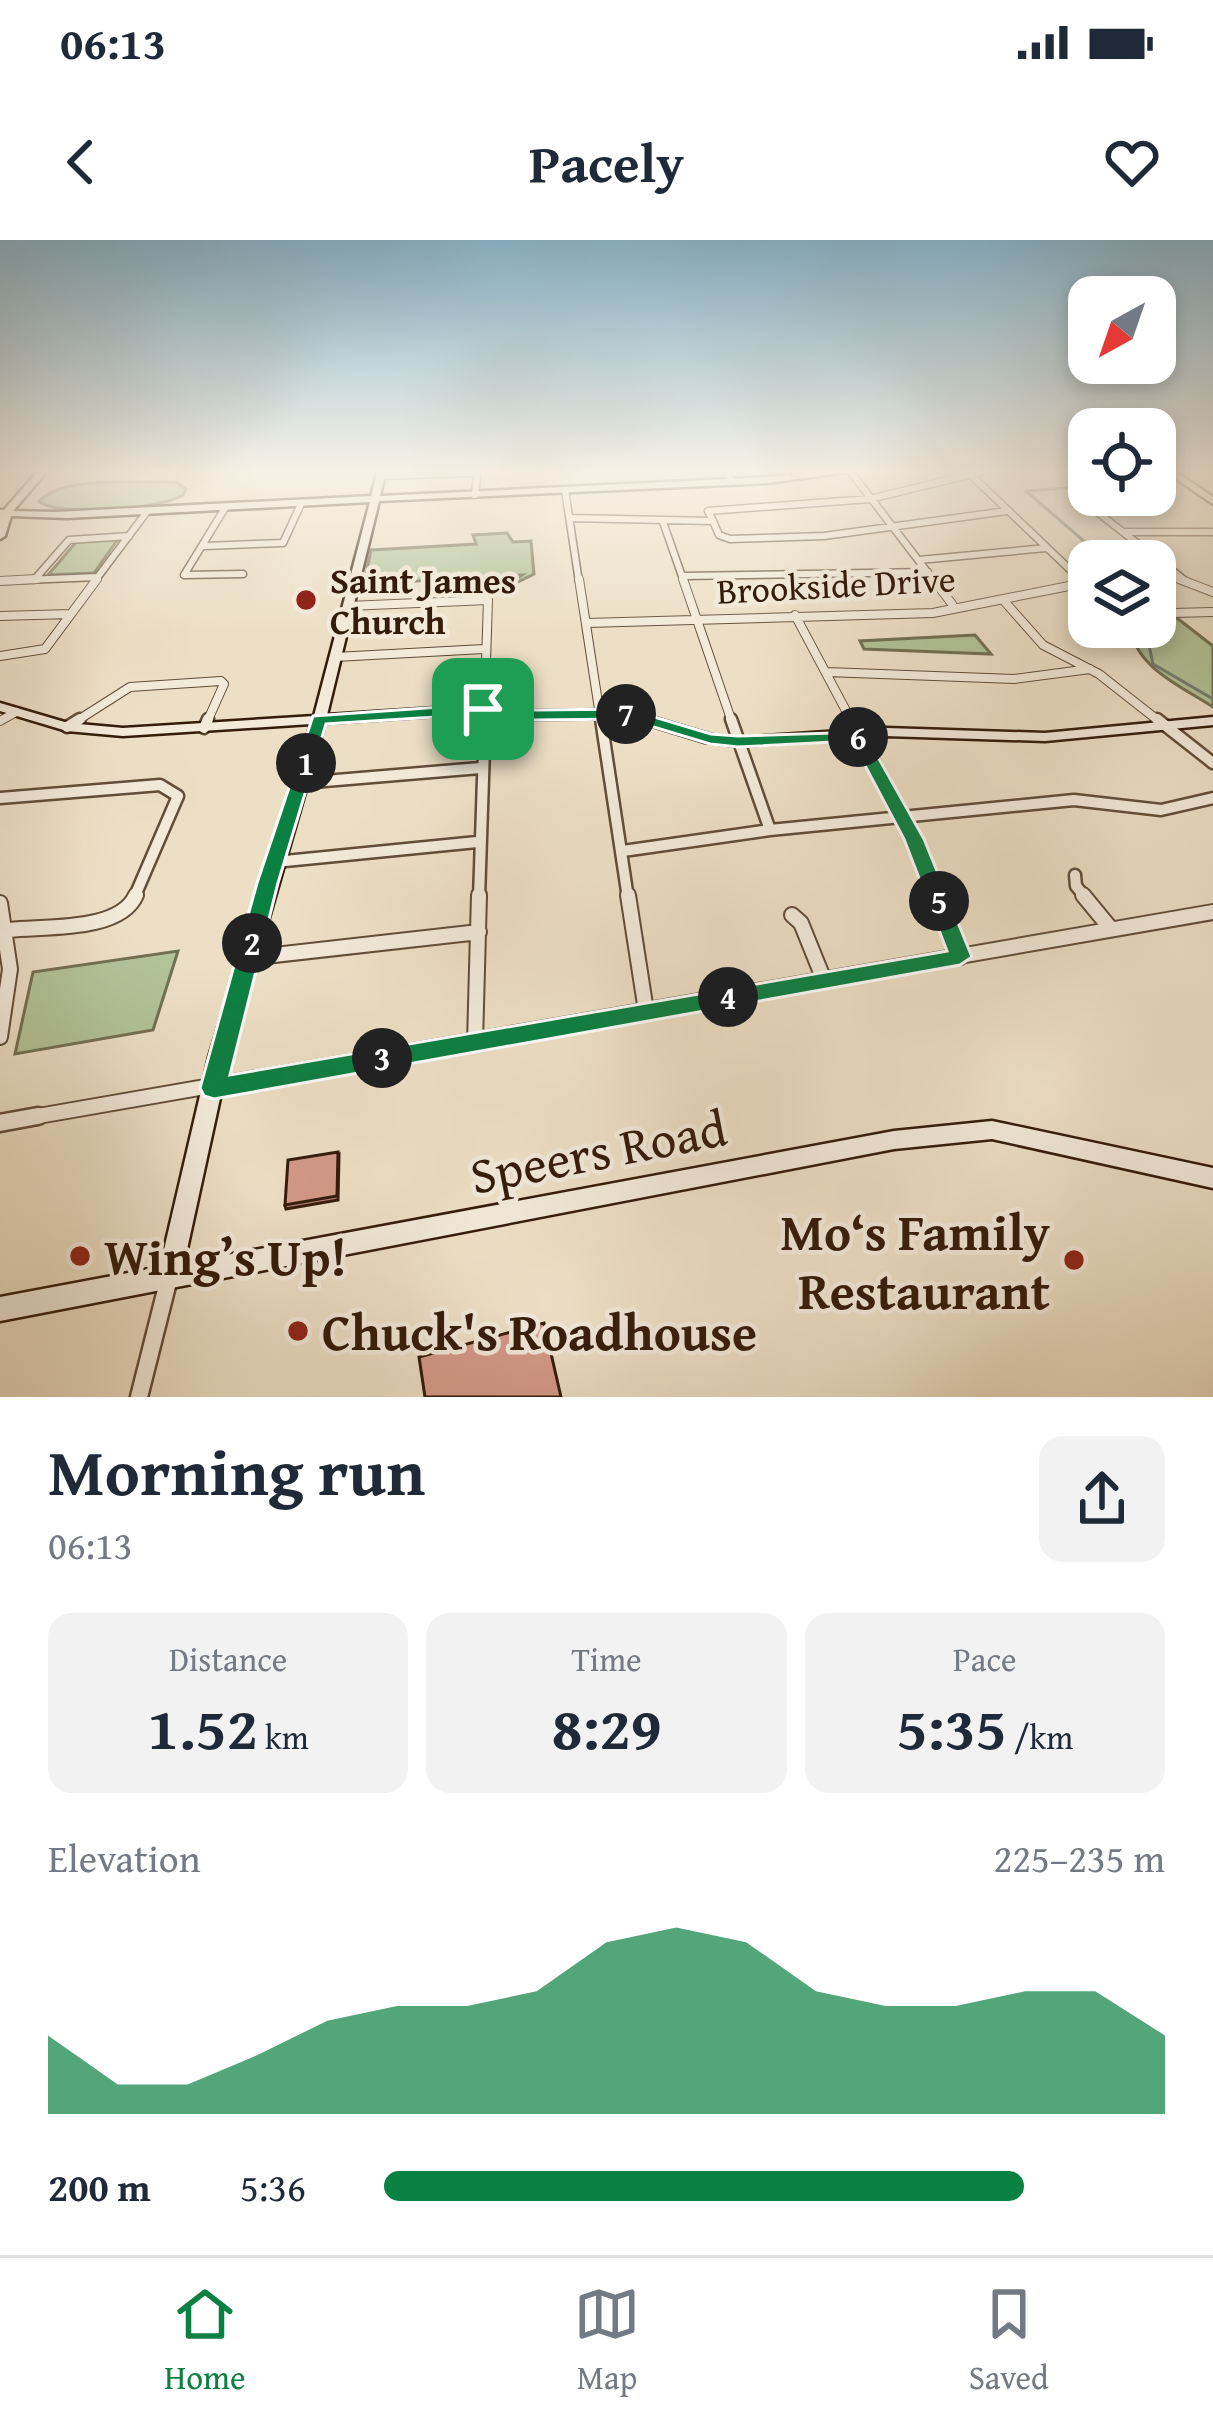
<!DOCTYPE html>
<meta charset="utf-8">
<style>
body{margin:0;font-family:"Gentium Book Plus",serif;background:#f2f2f3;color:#1f2937;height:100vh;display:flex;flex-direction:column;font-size:45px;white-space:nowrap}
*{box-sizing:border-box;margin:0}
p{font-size:39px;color:#747a83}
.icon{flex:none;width:66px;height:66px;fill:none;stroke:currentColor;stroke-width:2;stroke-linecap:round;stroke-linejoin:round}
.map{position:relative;height:1157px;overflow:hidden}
.details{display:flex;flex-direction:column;background:#fff;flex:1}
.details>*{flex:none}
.needle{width:78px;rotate:220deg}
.fabs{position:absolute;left:1068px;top:36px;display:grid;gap:24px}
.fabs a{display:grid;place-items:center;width:108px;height:108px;border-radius:24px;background:#fff;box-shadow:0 6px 18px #0003;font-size:60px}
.pin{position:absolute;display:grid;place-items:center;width:102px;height:102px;color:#fff;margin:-51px;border-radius:24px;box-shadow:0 6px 18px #0006}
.km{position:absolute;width:60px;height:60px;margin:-30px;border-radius:50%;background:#222;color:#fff;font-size:33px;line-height:60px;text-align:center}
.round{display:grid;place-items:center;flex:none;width:126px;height:126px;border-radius:24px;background:#f2f2f3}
.summary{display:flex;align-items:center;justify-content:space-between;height:204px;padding:0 48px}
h1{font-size:66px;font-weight:700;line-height:90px}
.stats{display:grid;grid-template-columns:repeat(3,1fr);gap:18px;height:204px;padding:12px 48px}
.stats div{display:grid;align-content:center;border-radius:24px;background:#f2f2f3;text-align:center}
.stats b{font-size:60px;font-weight:700}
.stats small{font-size:33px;font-weight:400}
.stats p{font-size:33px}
.chart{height:336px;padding:24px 48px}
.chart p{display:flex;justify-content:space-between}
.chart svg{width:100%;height:216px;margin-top:12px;fill:#0b8043;opacity:.7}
ul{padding:0 48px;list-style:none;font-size:39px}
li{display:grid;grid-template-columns:192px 144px 1fr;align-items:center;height:90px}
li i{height:30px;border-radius:15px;background:#0b8043}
.status{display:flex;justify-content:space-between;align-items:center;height:84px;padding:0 60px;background:#fff;direction:ltr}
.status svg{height:33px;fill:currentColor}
header{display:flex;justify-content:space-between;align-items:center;height:156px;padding:0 48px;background:#fff;font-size:54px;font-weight:700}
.menu{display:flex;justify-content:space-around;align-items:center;height:168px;border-top:3px solid #e0e1e3;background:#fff;font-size:33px;color:#747a83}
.menu a{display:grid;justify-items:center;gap:6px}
.menu .current{color:#0b8043}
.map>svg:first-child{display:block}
.green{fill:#b2c399;stroke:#727052;stroke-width:3}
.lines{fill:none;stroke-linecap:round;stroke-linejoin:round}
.stream{stroke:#707d6f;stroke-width:3}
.street-far4-casing{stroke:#624d39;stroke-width:9}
.street-far3-casing{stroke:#624d39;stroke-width:10}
.street-far2-casing{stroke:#624d39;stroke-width:15}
.street-far1-casing{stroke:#624d39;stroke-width:18}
.street-casing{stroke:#624d39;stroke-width:21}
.secondary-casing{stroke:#331c0a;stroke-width:5}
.street-far4{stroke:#f3eada;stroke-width:6}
.street-far3{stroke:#f3eada;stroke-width:8}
.street-far2{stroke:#f3eada;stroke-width:10}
.street-far1{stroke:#f3eada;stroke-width:14}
.street{stroke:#f3eada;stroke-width:16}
.secondary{fill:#f3eada;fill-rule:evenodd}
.wall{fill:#b68477;stroke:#331c0a;stroke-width:3}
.building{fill:#d49a8a;stroke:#331c0a;stroke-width:3}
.route{fill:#0b8043;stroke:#fff;stroke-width:3;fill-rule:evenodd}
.poi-dot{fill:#8f2418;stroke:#f3eada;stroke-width:4.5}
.labels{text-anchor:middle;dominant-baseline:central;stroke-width:9;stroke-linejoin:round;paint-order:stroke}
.far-poi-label{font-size:36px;font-weight:bold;fill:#331c0a;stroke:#f3eada;text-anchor:start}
.far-street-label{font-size:36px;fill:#331c0a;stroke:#f3eada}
.near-street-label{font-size:51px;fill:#331c0a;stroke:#f3eada}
.near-poi-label{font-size:51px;font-weight:bold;fill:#331c0a;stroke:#f3eada;text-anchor:start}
</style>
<div class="status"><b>06:13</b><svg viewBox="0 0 49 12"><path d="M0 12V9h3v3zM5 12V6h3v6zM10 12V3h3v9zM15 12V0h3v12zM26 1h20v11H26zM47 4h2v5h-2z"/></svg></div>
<header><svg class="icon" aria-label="back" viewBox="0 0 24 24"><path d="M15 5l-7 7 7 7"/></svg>Pacely<svg class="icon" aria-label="heart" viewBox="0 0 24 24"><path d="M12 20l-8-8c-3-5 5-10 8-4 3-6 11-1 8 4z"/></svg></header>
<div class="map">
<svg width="1213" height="1157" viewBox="0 0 1213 1157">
<rect width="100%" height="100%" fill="#eddfc6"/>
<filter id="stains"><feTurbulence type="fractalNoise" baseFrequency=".00167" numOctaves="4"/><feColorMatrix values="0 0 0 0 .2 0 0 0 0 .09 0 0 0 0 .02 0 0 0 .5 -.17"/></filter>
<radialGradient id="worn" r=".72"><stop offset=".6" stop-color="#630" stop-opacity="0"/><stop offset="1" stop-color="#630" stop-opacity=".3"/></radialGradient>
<path class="green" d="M176,242L186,249L183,255C158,270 63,277 39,262C59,235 142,243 176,242Z
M507,293L513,302L531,301L534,334L493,354L522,335L364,344L371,310L476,304L473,295Z
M118,299L94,333L48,335L78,300Z
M1155,361L1213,406V467C1181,446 1136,428 1130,387H1155Z
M975,395L991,414L864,409L860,401Z
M178,711L153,790L15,814L33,732Z"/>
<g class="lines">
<path class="stream" d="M1089,235L1066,248L1026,251L1107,321
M1145,387L1153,424L1213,459"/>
<defs>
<path id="street-far4" d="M725,230L732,241
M850,231L935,342
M1155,234L1172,233
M379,236L472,233L477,235L475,255
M972,236L1083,342
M565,250L579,342
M1104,255L1092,268L1187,342
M225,268L184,335L243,334
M570,278L713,281
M713,281L719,295L730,299L824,296L1007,271
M713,281L708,271L870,259L989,230
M663,282L684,342
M1126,292H1213
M204,306L283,303L301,264
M919,320L1046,308
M683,336L928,332
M34,340L69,300L129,296
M0,341L98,337
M94,342L146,273"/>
<path id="street-far3" d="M579,339L601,482
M683,339L732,482
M933,339L952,364
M1080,339L1089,348
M1179,339L1213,352
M0,341L37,339
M1005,362L1043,405L1099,434L1160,482
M348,366L488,360L484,482
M1172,373L1213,372
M795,375L852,482
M0,376L71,374
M587,383L933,373L1084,343
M0,416L45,409L97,339
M335,417L484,409
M827,432L1014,439L1090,429
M0,481L16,472
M75,482L130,447L221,441L224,444L207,482"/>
<path id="street-far2" d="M601,479L628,658
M731,479L770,590
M851,479L915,599L937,658
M1157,479L1213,523
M67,487L80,479
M204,488L208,479
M301,543L480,528
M0,558L160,545L178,556L134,658
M623,611L770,590L1074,560L1161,570L1213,558
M275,622L477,602
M1075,635L1076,646L1086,658
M479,658L485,479"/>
<path id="street-far1" d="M628,655L646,771
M936,655L960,717
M1083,655L1111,689
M0,663L10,729L0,797
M792,675L801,683L824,740
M10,690C45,686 120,692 136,655
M248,718L479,692
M475,802L479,655
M21,879L1213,672"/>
<path id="street" d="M0,883L38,876
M139,1157L169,1038"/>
<path id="secondary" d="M39,230H48L13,271L55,272L371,256L378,230H386L380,256L768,237L831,230H859L768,243L379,261L327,475L483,465L535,471L628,470L711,495L738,498L886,488L1045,493L1213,477V485L1045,501L886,496L738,506L705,502L627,478L535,479L483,473L325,483L229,817L184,1023L894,891L992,881L1213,928V948L992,899L894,909L0,1081V1057L160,1027L209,817L311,484L123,496L67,491L0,471V463L68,483L123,488L314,476L370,262L67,278L11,276L5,296L0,299V270H4Z
M1163,230H1173L1213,257V264Z"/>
</defs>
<use href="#street-far4" class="street-far4-casing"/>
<use href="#street-far3" class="street-far3-casing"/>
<use href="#street-far2" class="street-far2-casing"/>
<use href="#street-far1" class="street-far1-casing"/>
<use href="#street" class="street-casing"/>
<use href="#secondary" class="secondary-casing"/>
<use href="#street-far4" class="street-far4"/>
<use href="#street-far3" class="street-far3"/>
<use href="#street-far2" class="street-far2"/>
<use href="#street-far1" class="street-far1"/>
<use href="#street" class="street"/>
<use href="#secondary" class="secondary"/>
</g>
<path class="wall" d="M339,915L338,960L286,969L285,965Z"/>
<path class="building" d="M338,912L337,956L285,965L288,920Z
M544,1083L561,1157H425L419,1117Z"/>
<linearGradient id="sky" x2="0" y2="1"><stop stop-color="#88b8d2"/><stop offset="0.59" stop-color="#f7f1e5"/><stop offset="1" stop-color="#f7f1e5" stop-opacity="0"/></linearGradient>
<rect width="1213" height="392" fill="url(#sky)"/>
<path class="route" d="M483,464L535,470L628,469L711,494L738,496L864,492L924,599L972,717L960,725L214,859L204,856L200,848L257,643L313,476ZM483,474L535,480L627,479L710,504L738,507L852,501L904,599L947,711L230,835L278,643L326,484Z"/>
<g class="poi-dot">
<circle cx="306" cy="360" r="12"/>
<circle cx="80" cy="1016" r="12"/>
<circle cx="1074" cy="1020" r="12"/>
<circle cx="298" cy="1091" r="12"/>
</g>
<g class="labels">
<g class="far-poi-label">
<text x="330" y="339">Saint James<tspan x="330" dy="41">Church</tspan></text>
</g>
<g class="far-street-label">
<text transform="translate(836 344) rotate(-3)">Brookside Drive</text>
</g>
<g class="near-street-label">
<text transform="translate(598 911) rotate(-11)">Speers Road</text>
</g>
<g class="near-poi-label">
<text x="1050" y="991" text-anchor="end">Mo‘s Family<tspan x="1050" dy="59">Restaurant</tspan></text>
<text x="104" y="1016">Wing’s Up!</text>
<text x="322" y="1091">Chuck's Roadhouse</text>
</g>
</g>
<rect width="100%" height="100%" filter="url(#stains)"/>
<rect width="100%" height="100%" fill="url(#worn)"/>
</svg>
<div class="fabs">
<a><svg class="needle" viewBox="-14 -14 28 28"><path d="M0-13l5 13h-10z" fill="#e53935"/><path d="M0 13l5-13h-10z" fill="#747a83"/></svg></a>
<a><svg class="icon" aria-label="locate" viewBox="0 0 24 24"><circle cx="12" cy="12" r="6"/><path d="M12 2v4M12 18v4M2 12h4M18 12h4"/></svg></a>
<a><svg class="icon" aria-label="layers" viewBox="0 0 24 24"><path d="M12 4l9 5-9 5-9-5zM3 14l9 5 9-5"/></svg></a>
</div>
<div class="pin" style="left:483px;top:469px;background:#1e9e55"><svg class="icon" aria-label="arrive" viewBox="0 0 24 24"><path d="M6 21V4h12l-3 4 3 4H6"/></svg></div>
<b class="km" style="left:306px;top:523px">1</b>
<b class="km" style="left:252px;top:703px">2</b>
<b class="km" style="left:382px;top:818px">3</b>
<b class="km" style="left:728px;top:757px">4</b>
<b class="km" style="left:939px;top:661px">5</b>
<b class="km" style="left:858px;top:497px">6</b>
<b class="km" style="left:626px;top:474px">7</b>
</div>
<section class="details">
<div class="summary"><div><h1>Morning run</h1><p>06:13</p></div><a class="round"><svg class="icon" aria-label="share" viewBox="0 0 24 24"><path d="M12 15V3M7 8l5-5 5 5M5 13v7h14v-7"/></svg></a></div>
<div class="stats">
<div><p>Distance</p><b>1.52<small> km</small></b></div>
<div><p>Time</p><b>8:29</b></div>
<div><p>Pace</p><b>5:35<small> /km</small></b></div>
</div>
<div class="chart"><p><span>Elevation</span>225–235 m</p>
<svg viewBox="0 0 160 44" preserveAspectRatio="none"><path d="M0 44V28L10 38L20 38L30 32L40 25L50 22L60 22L70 19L80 9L90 6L100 9L110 19L120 22L130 22L140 19L150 19L160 28V44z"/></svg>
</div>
<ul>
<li><b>200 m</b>5:36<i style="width:82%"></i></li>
</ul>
</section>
<nav class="menu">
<a class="current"><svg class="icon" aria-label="home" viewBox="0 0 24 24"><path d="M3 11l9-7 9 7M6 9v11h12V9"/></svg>Home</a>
<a><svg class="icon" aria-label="map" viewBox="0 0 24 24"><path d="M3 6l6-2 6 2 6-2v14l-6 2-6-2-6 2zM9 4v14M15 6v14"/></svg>Map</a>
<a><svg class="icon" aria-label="saved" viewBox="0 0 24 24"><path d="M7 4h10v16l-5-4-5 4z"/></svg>Saved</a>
</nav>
